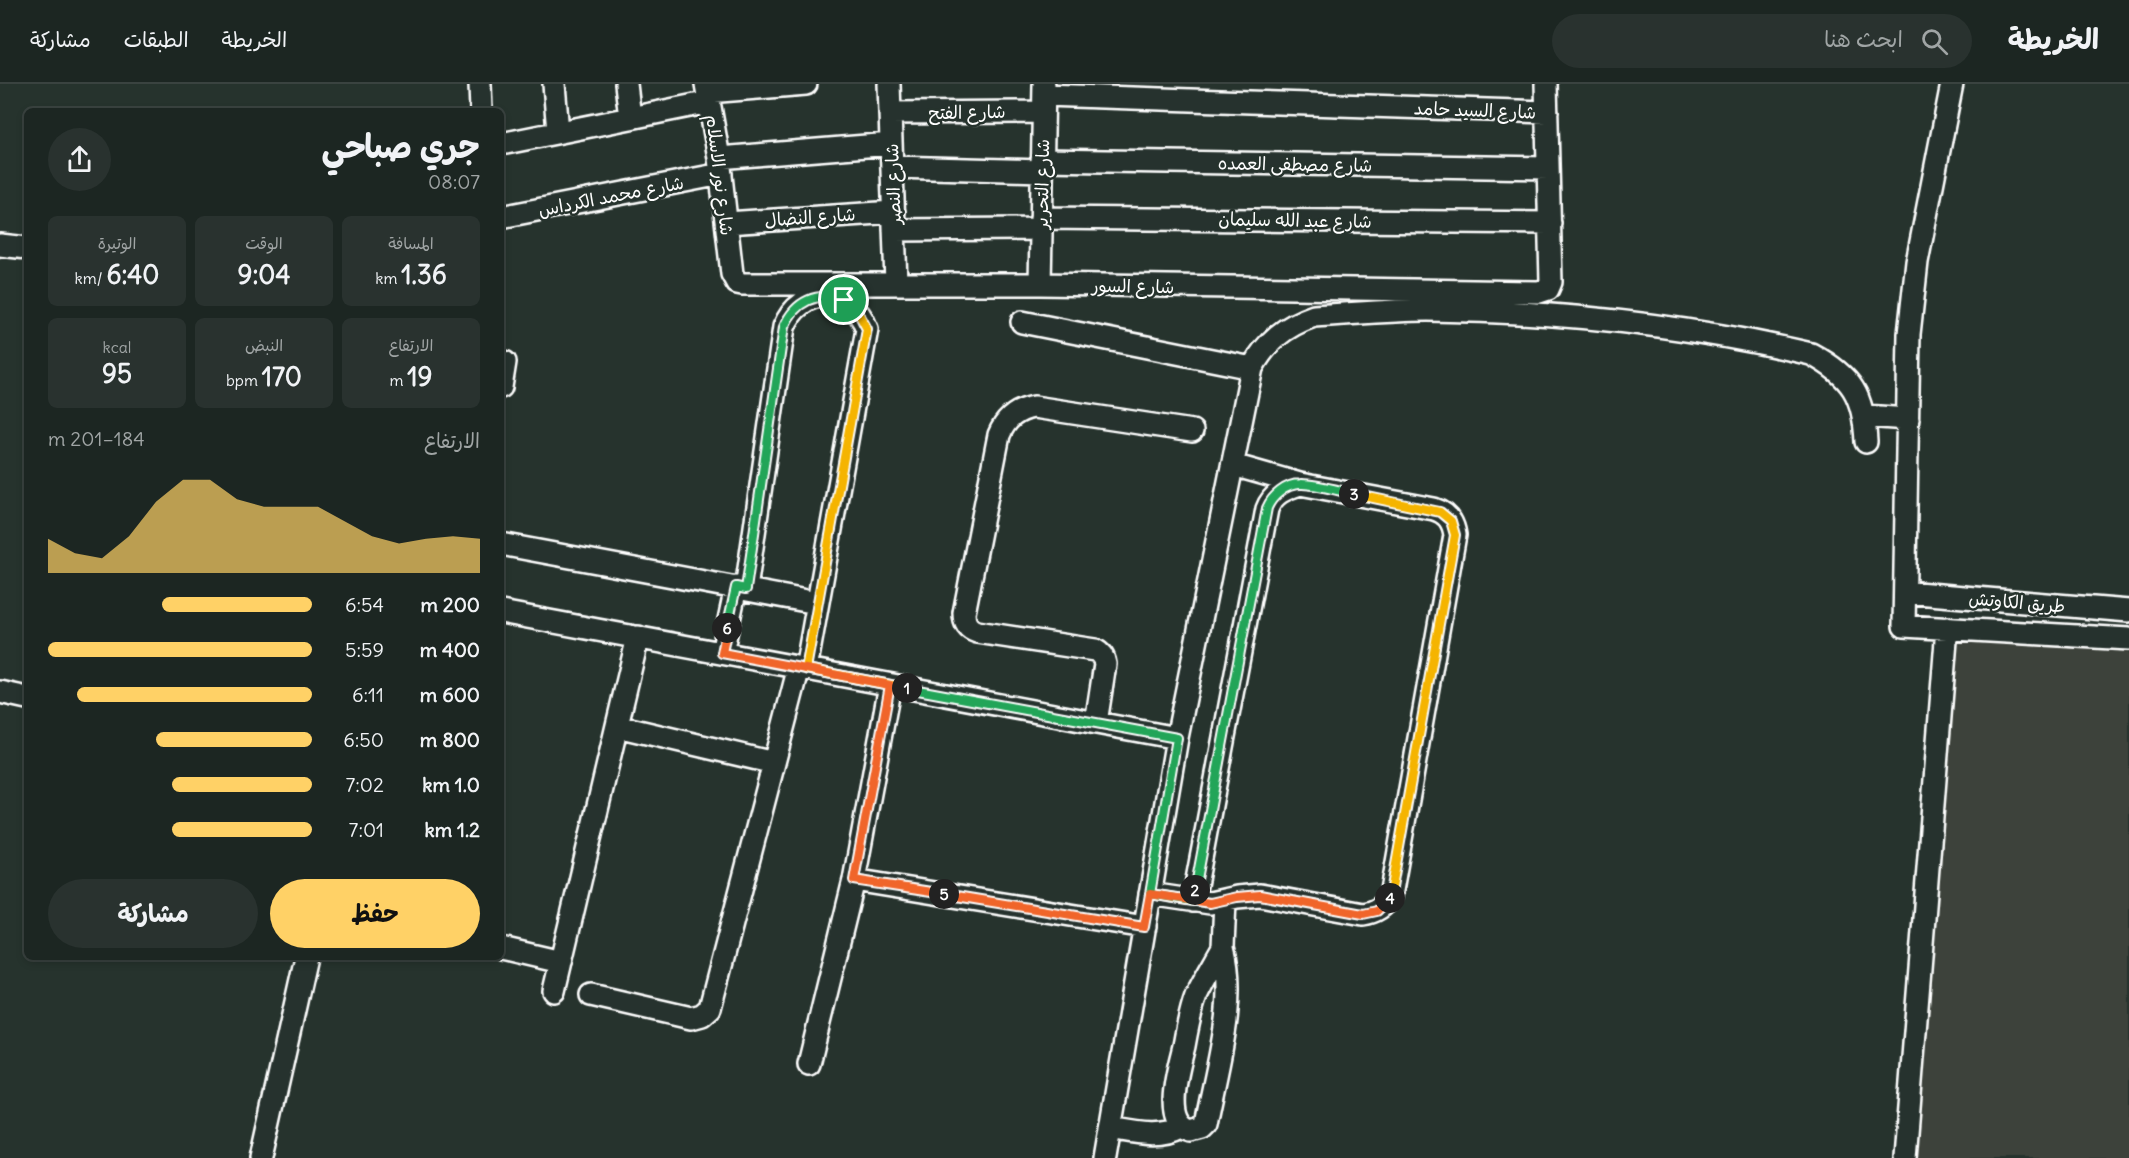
<!DOCTYPE html>
<html lang="ar">
<meta charset="utf-8">
<style>
body{margin:0;font-family:Delius,"Playpen Sans Arabic",sans-serif;background:#29322f;color:#f1f3f6;direction:rtl;height:100vh;display:flex;flex-direction:column;font-size:22px;white-space:nowrap}
*{box-sizing:border-box;margin:0}
p{font-size:20px;color:#a0a5a5}
.icon{flex:none;width:33px;height:33px;fill:none;stroke:currentColor;stroke-width:2;stroke-linecap:round;stroke-linejoin:round}
.map{position:relative;flex:1;overflow:hidden;direction:ltr}
.panel{position:absolute;left:24px;top:24px;width:480px;height:852px;display:flex;flex-direction:column;background:#1c2622;border-radius:9px;box-shadow:0 3px 9px #0003,0 0 0 2px #3a4340;direction:rtl}
.panel>*{flex:none}
.pin{position:absolute;display:grid;place-items:center;width:51px;height:51px;color:#fff;margin:-26px;border:3px solid #fff;border-radius:50%;box-shadow:0 2px 6px #0007}
.km{position:absolute;width:30px;height:30px;margin:-15px;border-radius:50%;background:#222;color:#fff;font-size:16px;line-height:30px;text-align:center}
.round{display:grid;place-items:center;flex:none;width:63px;height:63px;border-radius:32px;background:#29322f}
.headline{display:flex;align-items:center;justify-content:space-between;height:102px;padding:0 24px}
h1{font-size:33px;font-weight:700;line-height:45px}
.figures{display:grid;grid-template-columns:repeat(3,1fr);gap:9px;height:102px;padding:6px 24px}
.figures div{display:grid;align-content:center;border-radius:9px;background:#29322f;text-align:center}
.figures b{font-size:26px;font-weight:700}
.figures small{font-size:16px;font-weight:400}
.figures p{font-size:16px}
.chart{height:168px;padding:12px 24px}
.chart p{display:flex;justify-content:space-between}
.chart svg{width:100%;height:108px;margin-top:6px;fill:#ffd166;opacity:.7}
.cta{display:flex;gap:12px;margin-top:auto;padding:12px 24px}
.cta a{flex:1;height:69px;border-radius:36px;background:#ffd166;color:#111;font-size:24px;font-weight:700;line-height:69px;text-align:center}
.cta a+a{background:#29322f;color:#f1f3f6}
ul{padding:0 24px;list-style:none;font-size:20px}
li{display:grid;grid-template-columns:96px 72px 1fr;align-items:center;height:45px}
li i{height:15px;border-radius:8px;background:#ffd166}
header{display:flex;align-items:center;gap:36px;box-sizing:border-box;height:84px;padding:0 30px;background:#1c2622;border-bottom:2px solid #3a4340}
header strong{font-size:28px}
nav{display:flex;gap:33px;margin-inline-start:auto;font-size:21px}
.search{width:420px;height:54px;background:#29322f;display:flex;align-items:center;gap:15px;box-sizing:border-box;padding:0 21px;border-radius:33px;color:#a0a5a5;font-size:22px}
.map>svg:first-child{display:block}
.built{fill:#3c433a}
.lines{fill:none;stroke-linecap:round;stroke-linejoin:round}
.minor-casing{stroke:#fff;stroke-width:26}
.minor{stroke:#26332d;stroke-width:21}
.split-1-casing{stroke:#fff;stroke-width:12}
.split-2-casing{stroke:#fff;stroke-width:12}
.split-3-casing{stroke:#fff;stroke-width:12}
.split-4-casing{stroke:#fff;stroke-width:12}
.split-5-casing{stroke:#fff;stroke-width:12}
.split-6-casing{stroke:#fff;stroke-width:12}
.split-7-casing{stroke:#fff;stroke-width:12}
.split-1{stroke:#f5b400;stroke-width:8}
.split-2{stroke:#22a559;stroke-width:8}
.split-3{stroke:#22a559;stroke-width:8}
.split-4{stroke:#f5b400;stroke-width:8}
.split-5{stroke:#f0652b;stroke-width:8}
.split-6{stroke:#f0652b;stroke-width:8}
.split-7{stroke:#22a559;stroke-width:8}
.labels{text-anchor:middle;dominant-baseline:central;stroke-width:5;stroke-linejoin:round;paint-order:stroke}
.street-label{font-size:18px;fill:#fff;stroke:#26332d}
</style>
<header>
<strong>الخريطة</strong>
<div class="search"><svg class="icon" aria-label="search" viewBox="0 0 24 24"><circle cx="10" cy="10" r="6"/><path d="M15 15l6 6"/></svg>ابحث هنا</div>
<nav><a>الخريطة</a><a>الطبقات</a><a>مشاركة</a></nav>
</header>
<div class="map">
<svg width="2129" height="1074" viewBox="0 0 2129 1074">
<rect width="100%" height="100%" fill="#26332d"/>
<filter id="ink" filterUnits="userSpaceOnUse"><feTurbulence type="fractalNoise" baseFrequency=".0167" numOctaves="2"/><feDisplacementMap in="SourceGraphic" scale="12" xChannelSelector="R" yChannelSelector="G"/><feConvolveMatrix kernelMatrix="1 2 1 2 8 2 1 2 1" color-interpolation-filters="sRGB"/></filter>
<g filter="url(#ink)">
<path class="built" d="M1932,533L2129,547V1074H1909L1933,568Z"/>
<g class="lines">
<defs>
<path id="minor" d="M480,0L481,27
M554,0L558,48
M626,0L630,34
M706,0L719,74L732,190L737,199L742,200H1040L1539,208L1548,205L1551,198L1546,0
M889,0L896,199
M1952,0L1917,178L1909,250L1904,542L2129,555
M708,8L806,0
M1044,11L1547,28
M890,29L1043,28
M501,60L710,18
M719,74L891,60
M1042,76L1548,84
M892,83L1042,87
M501,133L721,90
M1041,134L1550,139
M727,139L894,128
M894,146L1041,145
M0,161L27,164
M1040,200L1044,0
M1022,238L1252,284
M501,303L505,278
M1865,332L1908,335
M501,460L817,519
M746,505L784,243C801,201 851,202 867,245L806,585
M1905,508L2129,527
M501,528L1177,654
M722,569L736,503
M0,608L27,614
M1096,639L1105,580C1104,573 1101,569 1095,566L977,548C968,545 964,539 964,529L999,351C1006,334 1017,326 1034,323L1192,347
M617,642L774,679
M854,796L1145,843
M1150,810L1210,819L1237,813L1260,811L1363,830C1376,828 1384,823 1391,812L1455,451C1453,437 1447,429 1434,425L1300,400L1233,381
M1193,817L1267,425C1273,409 1285,405 1300,400
M1223,863C1238,917 1216,985 1206,1040L1202,1044L1191,1047C1161,1039 1179,983 1184,962C1187,945 1190,928 1196,912C1204,895 1214,879 1223,863Z
M1223,863L1225,817
M501,864L561,878
M554,907L638,553
M591,911L691,934L702,931L710,924L799,583
M809,980L854,796L890,601
M1110,1044C1134,1048 1159,1055 1181,1043
M261,1074L306,873
M1105,1074L1177,654L1252,284C1267,257 1285,242 1314,232C1352,230 1390,226 1428,226C1556,227 1686,241 1811,270C1852,292 1864,312 1866,358
M1905,1074L1947,544"/>
</defs>
<use href="#minor" class="minor-casing"/>
<use href="#minor" class="minor"/>
</g>
</g>
<g class="lines" filter="url(#ink)">
<defs>
<path id="split-1" d="M844,216L858,228L867,245L806,585L907,604"/>
<path id="split-2" d="M907,604L1177,654L1150,810L1193,817L1195,806"/>
<path id="split-3" d="M1195,806L1267,424C1272,412 1286,400 1300,400C1313,399 1340,407 1354,410"/>
<path id="split-4" d="M1354,410L1440,428L1451,437L1455,451L1390,814"/>
<path id="split-5" d="M944,810L1144,843L1150,810L1210,819L1237,813L1260,811L1363,830L1377,827L1390,814"/>
<path id="split-6" d="M727,544L722,569L890,601L854,796L944,810"/>
<path id="split-7" d="M727,544L736,503L746,505L784,243C795,217 817,207 844,216"/>
</defs>
<use href="#split-1" class="split-1-casing"/>
<use href="#split-2" class="split-2-casing"/>
<use href="#split-3" class="split-3-casing"/>
<use href="#split-4" class="split-4-casing"/>
<use href="#split-5" class="split-5-casing"/>
<use href="#split-6" class="split-6-casing"/>
<use href="#split-7" class="split-7-casing"/>
<use href="#split-1" class="split-1"/>
<use href="#split-2" class="split-2"/>
<use href="#split-3" class="split-3"/>
<use href="#split-4" class="split-4"/>
<use href="#split-5" class="split-5"/>
<use href="#split-6" class="split-6"/>
<use href="#split-7" class="split-7"/>
</g>
<g class="labels">
<g class="street-label">
<text transform="translate(1475 26) rotate(2)">شارع السيد حامد</text>
<text transform="translate(967 28) rotate(-1)">شارع الفتح</text>
<text transform="translate(1295 80) rotate(1)">شارع مصطفى العمده</text>
<text transform="translate(720 91) rotate(83)">شارع نور الاسلام</text>
<text transform="translate(893 100) rotate(-92)">شارع النصر</text>
<text transform="translate(1042 100) rotate(-89)">شارع التحرير</text>
<text transform="translate(611 112) rotate(-11)">شارع محمد الكرداس</text>
<text transform="translate(810 133) rotate(-4)">شارع النضال</text>
<text transform="translate(1295 136) rotate(1)">شارع عبد الله سليمان</text>
<text transform="translate(1133 202) rotate(1)">شارع السور</text>
<text transform="translate(2017 518) rotate(5)">طريق الكاوتش</text>
</g>
</g>
</svg>
<div class="pin" style="left:844px;top:216px;background:#1e9e55"><svg class="icon" aria-label="arrive" viewBox="0 0 24 24"><path d="M6 21V4h12l-3 4 3 4H6"/></svg></div>
<b class="km" style="left:907px;top:604px">1</b>
<b class="km" style="left:1195px;top:806px">2</b>
<b class="km" style="left:1354px;top:410px">3</b>
<b class="km" style="left:1390px;top:814px">4</b>
<b class="km" style="left:944px;top:810px">5</b>
<b class="km" style="left:727px;top:544px">6</b>
<section class="panel">
<div class="headline"><div><h1>جري صباحي</h1><p>08:07</p></div><a class="round"><svg class="icon" aria-label="share" viewBox="0 0 24 24"><path d="M12 15V3M7 8l5-5 5 5M5 13v7h14v-7"/></svg></a></div>
<div class="figures">
<div><p>المسافة</p><b>1.36<small> km</small></b></div>
<div><p>الوقت</p><b>9:04</b></div>
<div><p>الوتيرة</p><b>6:40<small> /km</small></b></div>
</div>
<div class="figures">
<div><p>الارتفاع</p><b>19<small> m</small></b></div>
<div><p>النبض</p><b>170<small> bpm</small></b></div>
<div><p>kcal</p><b>95</b></div>
</div>
<div class="chart"><p><span>الارتفاع</span>184–201 m</p>
<svg viewBox="0 0 160 44" preserveAspectRatio="none"><path d="M0 44V30L10 36L20 38L30 29L40 15L50 6L60 6L70 14L80 17L90 17L100 17L110 23L120 29L130 32L140 30L150 29L160 30V44z"/></svg>
</div>
<ul>
<li><b>200 m</b>6:54<i style="width:57%"></i></li>
<li><b>400 m</b>5:59<i style="width:100%"></i></li>
<li><b>600 m</b>6:11<i style="width:89%"></i></li>
<li><b>800 m</b>6:50<i style="width:59%"></i></li>
<li><b>1.0 km</b>7:02<i style="width:53%"></i></li>
<li><b>1.2 km</b>7:01<i style="width:53%"></i></li>
</ul>
<div class="cta"><a>حفظ</a><a>مشاركة</a></div>
</section>
</div>
